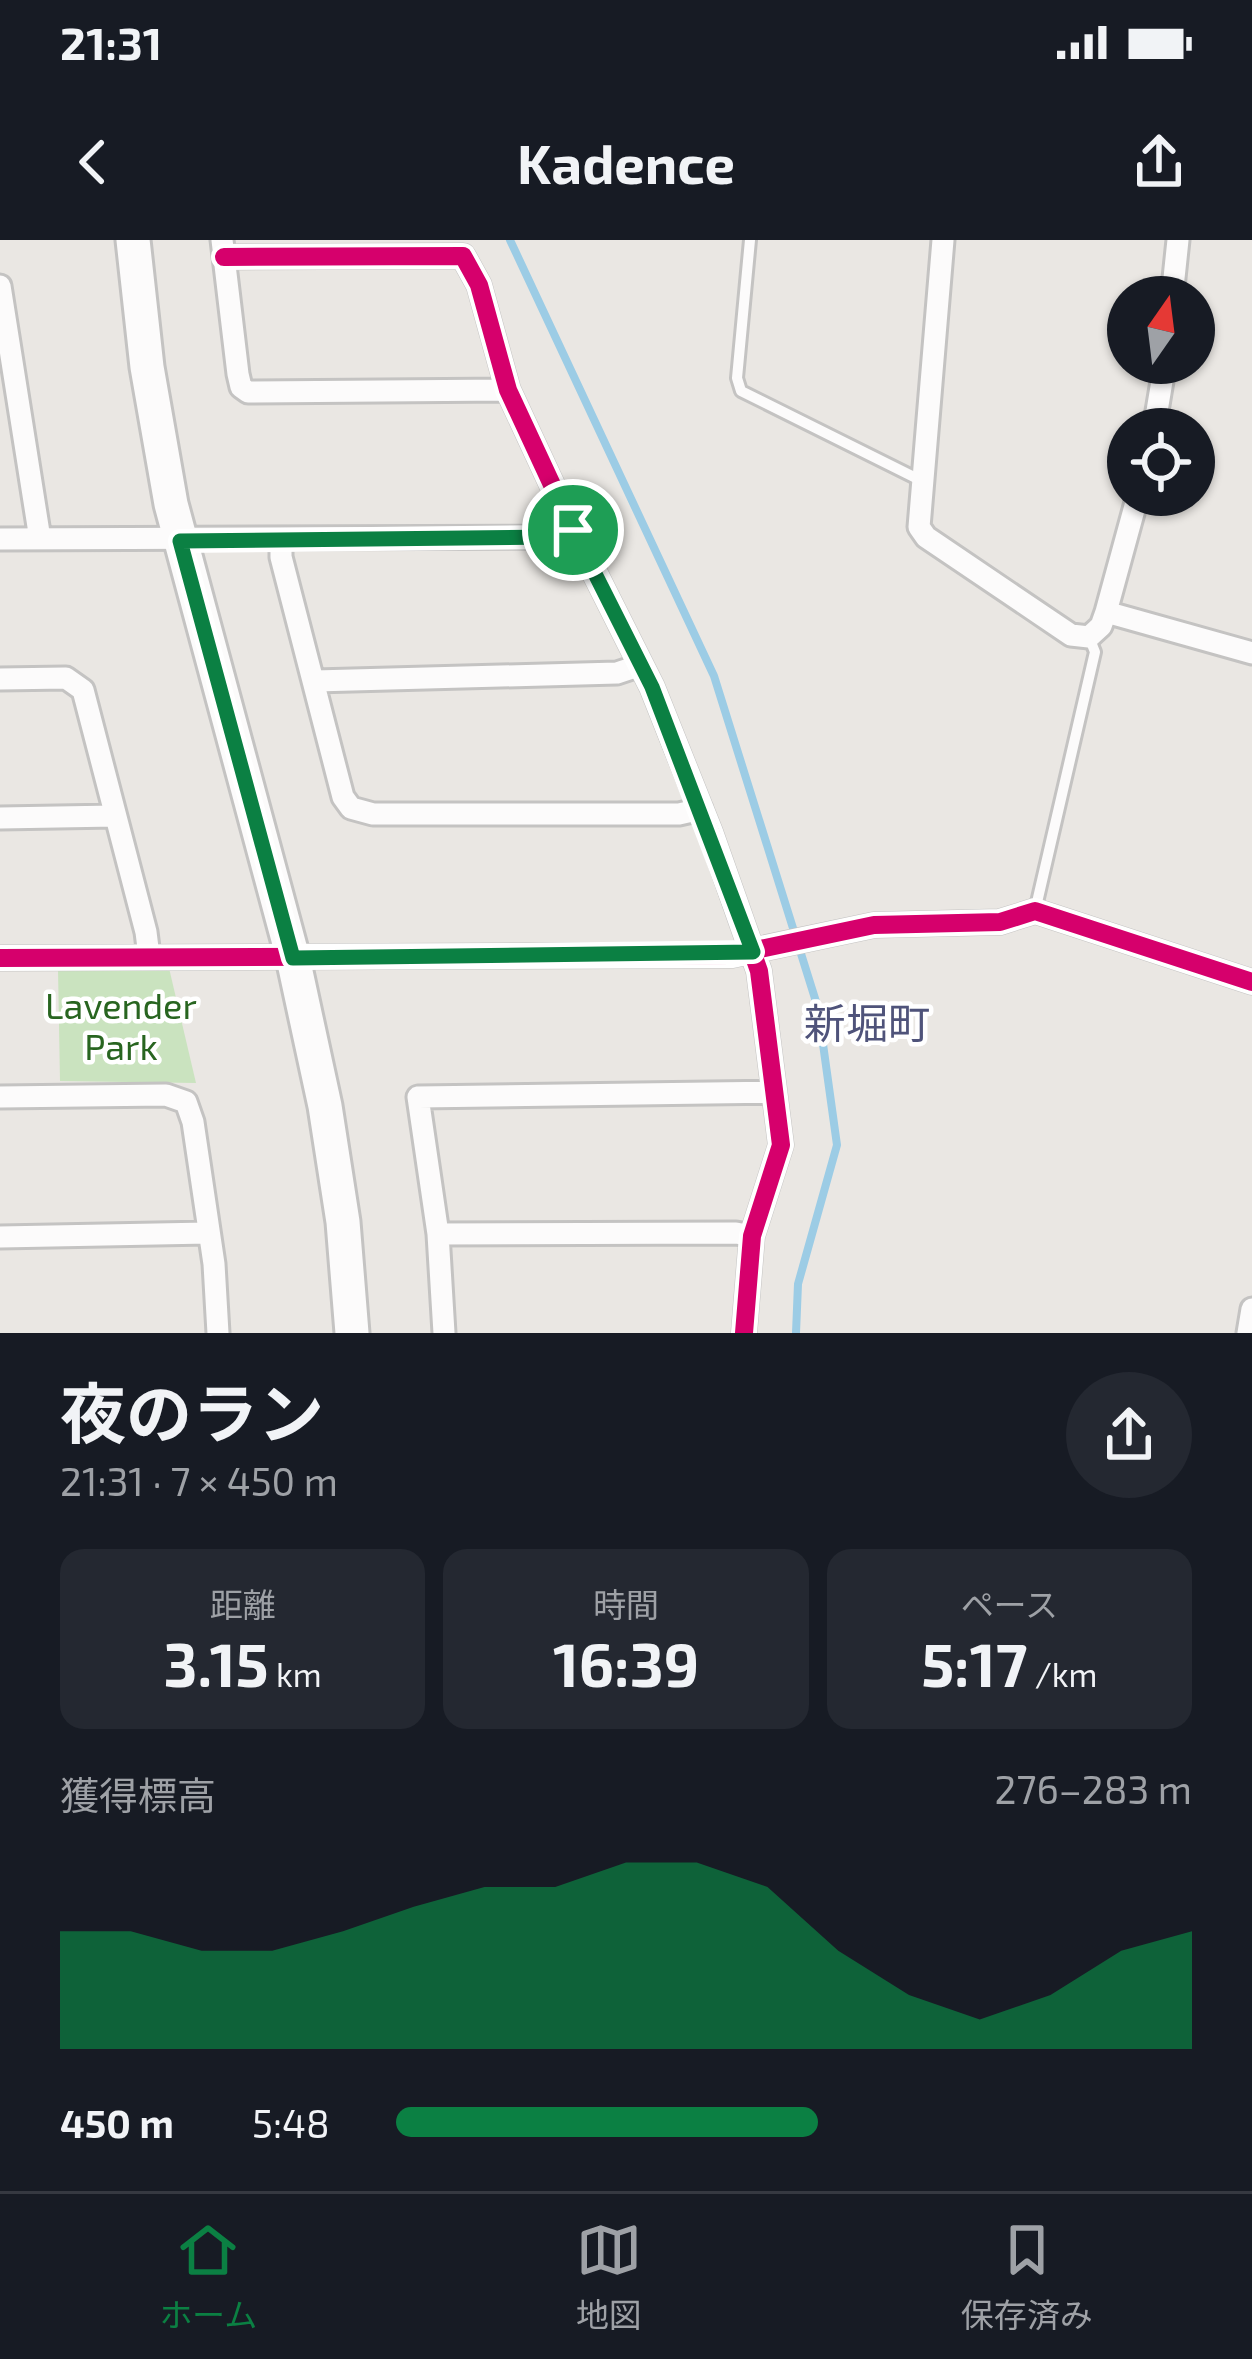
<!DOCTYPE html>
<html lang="ja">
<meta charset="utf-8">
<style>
body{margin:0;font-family:"Exo 2","Noto Sans JP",sans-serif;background:#242831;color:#f1f3f6;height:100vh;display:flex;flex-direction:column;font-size:45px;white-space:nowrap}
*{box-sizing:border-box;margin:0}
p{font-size:39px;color:#9ea1a6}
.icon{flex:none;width:66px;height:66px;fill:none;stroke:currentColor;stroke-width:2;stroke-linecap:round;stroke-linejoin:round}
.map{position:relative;height:1093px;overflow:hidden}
.sheet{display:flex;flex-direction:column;background:#171b24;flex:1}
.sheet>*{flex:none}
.needle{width:78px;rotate:14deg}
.controls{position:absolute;left:1107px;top:36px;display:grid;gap:24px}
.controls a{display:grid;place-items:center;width:108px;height:108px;border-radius:50%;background:#171b24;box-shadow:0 3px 9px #0004;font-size:60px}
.pin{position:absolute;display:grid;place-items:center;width:102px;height:102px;color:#fff;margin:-51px;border:6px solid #fff;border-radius:50%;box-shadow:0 3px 12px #0007}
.round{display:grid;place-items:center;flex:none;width:126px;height:126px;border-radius:63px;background:#242831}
.head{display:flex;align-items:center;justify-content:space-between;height:204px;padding:0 60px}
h1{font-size:66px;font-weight:700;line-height:90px}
.stats{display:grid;grid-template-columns:repeat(3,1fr);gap:18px;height:204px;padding:12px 60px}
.stats div{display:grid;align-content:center;border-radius:24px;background:#242831;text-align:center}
.stats b{font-size:60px;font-weight:700}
.stats small{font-size:33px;font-weight:400}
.stats p{font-size:33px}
.chart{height:336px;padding:24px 60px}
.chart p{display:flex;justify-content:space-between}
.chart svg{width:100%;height:216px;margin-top:12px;fill:#0b8043;opacity:.7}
ul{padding:0 60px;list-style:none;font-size:39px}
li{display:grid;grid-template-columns:192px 144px 1fr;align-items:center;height:90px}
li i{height:30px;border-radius:15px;background:#0b8043}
.status{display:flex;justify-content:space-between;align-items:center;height:84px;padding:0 60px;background:#171b24;direction:ltr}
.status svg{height:33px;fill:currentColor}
header{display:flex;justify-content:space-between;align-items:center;height:156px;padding:0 60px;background:#171b24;font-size:54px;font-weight:700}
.menu{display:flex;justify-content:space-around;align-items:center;height:168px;border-top:3px solid #363941;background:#171b24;font-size:33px;color:#9ea1a6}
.menu a{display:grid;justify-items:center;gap:6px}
.menu .selected{color:#0b8043}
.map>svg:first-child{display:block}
.green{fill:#cae3bf}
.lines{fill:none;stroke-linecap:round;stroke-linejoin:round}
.stream{stroke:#9ccce5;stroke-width:8}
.lane-casing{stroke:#c4c3c2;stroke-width:16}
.street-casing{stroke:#c4c3c2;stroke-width:27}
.secondary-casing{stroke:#c4c3c2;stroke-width:39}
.lane{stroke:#fcfbfb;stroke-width:10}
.street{stroke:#fcfbfb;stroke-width:21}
.secondary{stroke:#fcfbfb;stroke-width:33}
.cycleway-casing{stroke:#fff;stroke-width:26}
.cycleway{stroke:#d6006c;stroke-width:18}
.route-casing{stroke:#fff;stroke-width:24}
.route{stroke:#0b8043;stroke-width:15}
.labels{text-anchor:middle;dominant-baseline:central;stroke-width:9;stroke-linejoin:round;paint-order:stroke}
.park-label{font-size:36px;fill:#286520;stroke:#fff}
.quarter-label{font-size:42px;fill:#4f537a;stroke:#fff}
</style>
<div class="status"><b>21:31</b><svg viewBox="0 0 49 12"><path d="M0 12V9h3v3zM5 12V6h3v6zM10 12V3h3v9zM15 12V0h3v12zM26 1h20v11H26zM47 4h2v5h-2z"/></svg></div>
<header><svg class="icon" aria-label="back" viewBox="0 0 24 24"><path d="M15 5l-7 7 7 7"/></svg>Kadence<svg class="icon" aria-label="share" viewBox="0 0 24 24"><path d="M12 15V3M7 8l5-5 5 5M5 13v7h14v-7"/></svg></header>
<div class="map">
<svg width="1252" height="1093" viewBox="0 0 1252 1093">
<rect width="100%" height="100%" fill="#eae7e3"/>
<path class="green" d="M169,728L196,843L60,841L58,729Z"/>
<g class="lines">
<path class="stream" d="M510,0L714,436L818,768L837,905L798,1044L796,1093"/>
<defs>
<path id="lane" d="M750,0L737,138L741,151L924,242
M1035,671L1095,412L1089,397"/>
<path id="street" d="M222,0L238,134L241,147L248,152L508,150
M943,0L919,287L926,297L1071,395L1089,397L1101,386L1106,372
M224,17L463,16L479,45L508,150L573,290L652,447L710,592L759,731L781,905L752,996L744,1093
M0,46L40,299
M1172,57L1178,0
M1154,189L1165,123
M1138,255L1106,372L1252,413
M0,299L553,297L573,290
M281,300V317L343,557L351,568L373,574H679L701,569
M0,439L66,438L83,450L146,692L149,716
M315,441L617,433L641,425
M0,578L115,576
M0,718L732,715L874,685L1000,682L1035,671L1252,742
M0,857L166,855L186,862L193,882L214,1024L218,1093
M438,994L736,993L752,996
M0,997L208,993
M444,1093L438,994L418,857L774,852
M1248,1093L1252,1069"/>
<path id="secondary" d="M133,0L147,127L171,264L293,718L325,866L343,982L352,1093"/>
</defs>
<use href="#lane" class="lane-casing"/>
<use href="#street" class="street-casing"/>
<use href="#secondary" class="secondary-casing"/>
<use href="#lane" class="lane"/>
<use href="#street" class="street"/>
<use href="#secondary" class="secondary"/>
<defs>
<path id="cycleway" d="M224,17L463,16L479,45L508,150L573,290L652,447L710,592L759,731L781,905L752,996L744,1093
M0,718L732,715L874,685L1000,682L1035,671L1252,742"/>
</defs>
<use href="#cycleway" class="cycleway-casing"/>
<use href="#cycleway" class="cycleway"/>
</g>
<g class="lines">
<defs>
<path id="route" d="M573,290L652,447L753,712L293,718L180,301L553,297Z"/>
</defs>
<use href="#route" class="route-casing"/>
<use href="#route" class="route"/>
</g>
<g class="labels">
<g class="park-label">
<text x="121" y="764">Lavender<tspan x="121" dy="41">Park</tspan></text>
</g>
<g class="quarter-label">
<text x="867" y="782">新堀町</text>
</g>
</g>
</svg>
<div class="controls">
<a><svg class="needle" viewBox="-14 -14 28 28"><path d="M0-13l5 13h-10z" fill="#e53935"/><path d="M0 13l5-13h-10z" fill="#9ea1a6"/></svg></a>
<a><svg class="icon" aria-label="locate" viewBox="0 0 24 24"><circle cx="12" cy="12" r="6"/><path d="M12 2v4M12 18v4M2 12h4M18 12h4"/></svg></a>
</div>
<div class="pin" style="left:573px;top:290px;background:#1e9e55"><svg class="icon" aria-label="arrive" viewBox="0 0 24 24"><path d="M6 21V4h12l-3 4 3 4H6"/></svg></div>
</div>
<section class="sheet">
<div class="head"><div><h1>夜のラン</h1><p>21:31 · 7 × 450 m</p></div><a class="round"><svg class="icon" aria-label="share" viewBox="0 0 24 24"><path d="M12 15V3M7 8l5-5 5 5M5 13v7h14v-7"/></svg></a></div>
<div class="stats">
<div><p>距離</p><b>3.15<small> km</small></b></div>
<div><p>時間</p><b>16:39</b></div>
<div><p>ペース</p><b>5:17<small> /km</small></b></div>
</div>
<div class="chart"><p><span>獲得標高</span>276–283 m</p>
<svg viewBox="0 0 160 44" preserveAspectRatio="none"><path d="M0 44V20L10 20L20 24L30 24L40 20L50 15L60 11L70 11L80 6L90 6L100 11L110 24L120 33L130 38L140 33L150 24L160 20V44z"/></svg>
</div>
<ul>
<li><b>450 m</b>5:48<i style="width:53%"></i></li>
</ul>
</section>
<nav class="menu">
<a class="selected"><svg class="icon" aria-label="home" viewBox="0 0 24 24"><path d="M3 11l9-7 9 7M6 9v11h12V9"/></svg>ホーム</a>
<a><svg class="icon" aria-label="map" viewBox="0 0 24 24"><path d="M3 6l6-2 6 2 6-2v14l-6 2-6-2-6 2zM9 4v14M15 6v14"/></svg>地図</a>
<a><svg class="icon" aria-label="saved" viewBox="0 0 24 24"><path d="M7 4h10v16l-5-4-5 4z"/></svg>保存済み</a>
</nav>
